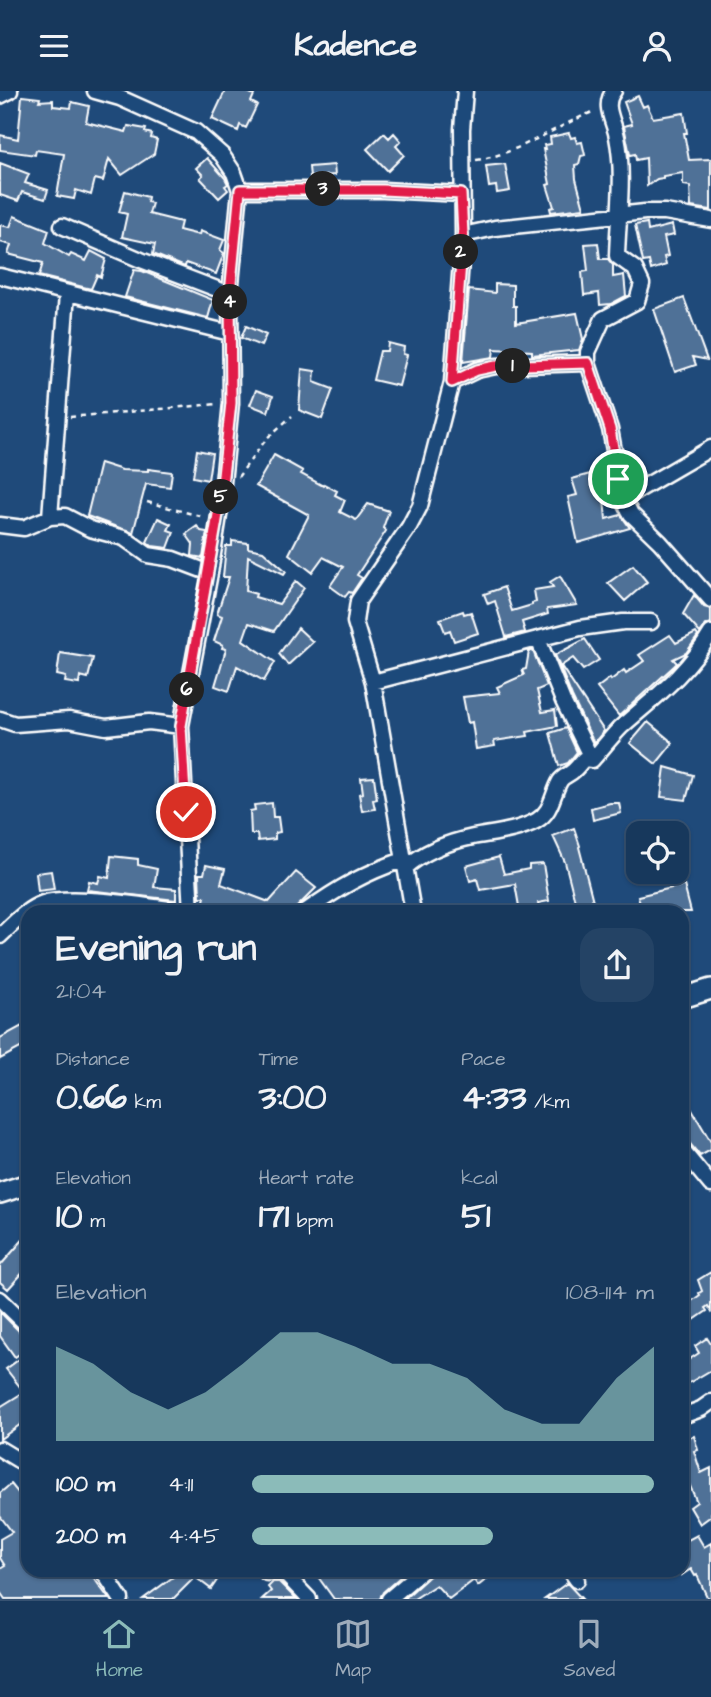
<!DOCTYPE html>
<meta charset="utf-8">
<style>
body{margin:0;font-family:"Architects Daughter",sans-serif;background:#244365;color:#f1f3f6;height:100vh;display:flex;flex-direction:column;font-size:26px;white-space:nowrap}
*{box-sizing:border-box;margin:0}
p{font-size:23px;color:#9eacbb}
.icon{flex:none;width:38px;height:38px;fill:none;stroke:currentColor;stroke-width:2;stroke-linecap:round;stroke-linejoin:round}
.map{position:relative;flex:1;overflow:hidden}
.sheet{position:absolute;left:21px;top:814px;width:668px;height:672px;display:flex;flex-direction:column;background:#17385c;border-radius:21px;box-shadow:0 2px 5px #0004,0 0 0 2px #365272}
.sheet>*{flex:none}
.buttons{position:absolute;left:626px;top:730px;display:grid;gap:14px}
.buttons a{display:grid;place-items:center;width:63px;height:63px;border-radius:14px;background:#17385c;box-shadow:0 2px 5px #0004,0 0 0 2px #365272;font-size:35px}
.pin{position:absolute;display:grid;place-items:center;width:60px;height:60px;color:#fff;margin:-30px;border:4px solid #fff;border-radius:50%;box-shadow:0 2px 7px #0007}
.km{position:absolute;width:35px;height:35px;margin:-18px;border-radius:50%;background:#222;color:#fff;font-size:19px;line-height:35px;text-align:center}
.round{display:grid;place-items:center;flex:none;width:74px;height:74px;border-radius:21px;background:#244365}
.headline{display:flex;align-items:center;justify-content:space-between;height:119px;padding:0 35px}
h1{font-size:38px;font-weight:700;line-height:52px}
.metrics{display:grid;grid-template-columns:repeat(3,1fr);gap:10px;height:119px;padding:7px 35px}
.metrics div{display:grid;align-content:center}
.metrics b{font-size:35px;font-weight:700}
.metrics small{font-size:19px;font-weight:400}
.metrics p{font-size:19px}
.chart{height:196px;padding:14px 35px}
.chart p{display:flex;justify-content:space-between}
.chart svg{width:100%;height:126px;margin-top:7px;fill:#8bbbb9;opacity:.7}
ul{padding:0 35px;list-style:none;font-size:23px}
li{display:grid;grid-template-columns:112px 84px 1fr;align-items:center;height:52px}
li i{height:18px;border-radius:9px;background:#8bbbb9}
header{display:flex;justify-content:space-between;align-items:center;height:91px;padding:0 35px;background:#17385c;font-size:32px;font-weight:700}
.menu{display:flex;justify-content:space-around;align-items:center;height:98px;border-top:2px solid #365272;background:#17385c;font-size:19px;color:#9eacbb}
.menu a{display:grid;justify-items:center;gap:4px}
.menu .on{color:#8bbbb9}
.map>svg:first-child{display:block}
.building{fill:#507197;stroke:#fff;stroke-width:2}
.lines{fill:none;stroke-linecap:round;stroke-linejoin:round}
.street-casing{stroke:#fff;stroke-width:19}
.secondary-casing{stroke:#fff;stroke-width:24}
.path{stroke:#fff;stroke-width:2.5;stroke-dasharray:5 5;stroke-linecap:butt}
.street{stroke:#1f4a7a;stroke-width:14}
.secondary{stroke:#1f4a7a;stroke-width:19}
.route-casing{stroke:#fff;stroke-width:14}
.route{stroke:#e11d48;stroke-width:9}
</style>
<header><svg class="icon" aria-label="menu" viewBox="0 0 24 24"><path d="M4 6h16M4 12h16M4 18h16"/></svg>Kadence<svg class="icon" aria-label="person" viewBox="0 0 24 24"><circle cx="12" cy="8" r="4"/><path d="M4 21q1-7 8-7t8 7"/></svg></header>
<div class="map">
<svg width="711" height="1508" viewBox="0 0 711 1508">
<rect width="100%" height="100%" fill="#1f4a7a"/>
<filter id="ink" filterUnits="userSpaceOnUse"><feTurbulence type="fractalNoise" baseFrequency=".0143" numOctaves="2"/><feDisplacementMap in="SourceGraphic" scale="14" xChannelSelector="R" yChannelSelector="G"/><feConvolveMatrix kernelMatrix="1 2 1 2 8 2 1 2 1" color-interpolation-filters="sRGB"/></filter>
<g filter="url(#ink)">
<path class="building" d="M225,0H246L254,4L251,11L257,14L246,37L240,34L238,40L212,28Z
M22,5L40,7L39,10L53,9V15L71,17L72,11L89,15L86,31L126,41L128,35L146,38L145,41L152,43L151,47L157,49L154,63L122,84L109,68L103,90L95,88L91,104L76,99L74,108L57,105L64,63L36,59L35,64L0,59V44L18,48Z
M638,5L643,16L647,14L653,27L684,22L687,42H684L689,69L711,68V119L691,116L690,95L683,94V82L663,85V87L657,88L647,95L646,67L636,69L635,63L630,64L624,35L632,33L624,11Z
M384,42L389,47L394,42L401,50L396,55L404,64L388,80L367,58Z
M569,42L571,47L575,46L577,52L582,51L585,64L581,65L579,73L575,74L576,88L584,117L551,121L550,117L554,116L547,94L550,93L543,58H545L544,54L551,53L550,46Z
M207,67L225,87L228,93L225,95L228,99L219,107L200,87L203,84L196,77Z
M0,72L29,83L25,92L48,99L45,108L22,101L18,110L0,104Z
M505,73L510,100L497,102L496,95L489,96L486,75Z
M334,74L335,84L310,86L309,76Z
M125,100L148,106L147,111L152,112L149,123L181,131L179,139L199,144L200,140L224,149L220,159L224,162L216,183L186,172L185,176L153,163L155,153L122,146L127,123L119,121Z
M14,125L49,139L45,152L69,166L71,163L86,170L91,160L106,168L101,186L97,184L91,198L39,185L43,172L8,163L11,154L0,151V134L10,136Z
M647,132L648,140L672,134L674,144L664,146L668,165L664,166L666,174L651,179L649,170L643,171L635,134Z
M598,152L600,168H608L613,174V186L624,184L626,205L611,213L600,214L599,202L584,204L582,181L588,180L585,153Z
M134,179L142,180L213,209L208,227L125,206Z
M495,193L513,194V215H516V232L577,222L583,248L579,259L532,264V260L494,258L493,266L463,271L469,199L495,202Z
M684,207L707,269L693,266L696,274L675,281L654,218Z
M246,235L266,244L261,255L241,247Z
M388,252L404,256L403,263L407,264L399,295L373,289L380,260H387Z
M302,278L315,280L314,291L333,298L322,328L299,319Z
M256,299L273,305L268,321L250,314Z
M197,359L212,362L208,389L193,386Z
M274,364L303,380L301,383L323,395L324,393L337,400L335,404L345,409L340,421L356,429L368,413L389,420L383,437L386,440L357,484L362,487L352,502L349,501L345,506L330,495L343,476L323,466L312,481L289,463L309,424L256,395Z
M100,372L122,379L148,380V378L172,381L170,396L146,393L133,442L87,425Z
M594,382L600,399H603L606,428L621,424L630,437L578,452L568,406L577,404L572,388Z
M158,427L171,433L168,439L174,441L168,457L152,455L147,451Z
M197,435L201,440L207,441L203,467L192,465L193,453L186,443Z
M232,450L248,452V457L263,460L286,480L284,483L248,465L246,500L256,503L255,506L279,513L296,490L304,497L274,540L249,532L243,549L275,571L264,590L237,575L229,600L215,595L226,558L222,557L223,554L214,550L222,525L217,523L229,486H223L226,455H232Z
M633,474L647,491L625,510L608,492Z
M560,485L577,514L547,518L548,523L522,531L525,541L506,546L495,510L488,513L484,503L504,496L512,520L532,514V512L536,511L534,499L553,496L550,491Z
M694,504L704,516L711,518V532L706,534L700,542L683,523Z
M463,520L464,523L471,521L478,542L454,550L450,539L445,541L440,528Z
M298,537L313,551L288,574L279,563Z
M696,542L698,545L686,562L673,568L677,572L674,575L619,625L597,597L610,587L611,589L624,579L626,582L644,570L639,564L670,544L676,552Z
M585,548L599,569L583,579L573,567L561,575L604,640L594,652L572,606L555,564Z
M529,560H533L547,595L537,599L542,621L555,619L557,635L527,641L528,645L494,650L495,655L476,658L472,631L468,632L463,606L500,602L497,596L524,584L522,579L526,578Z
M60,562L93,567L88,587L80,585L79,593L65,591L66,586L57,584Z
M648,631L673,652L656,673L630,652Z
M566,637L577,661L568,672L559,675L550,642Z
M665,676L693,684L686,709L661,706Z
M374,686L377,708L373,709L375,718L362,720L359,703L363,702L361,687Z
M272,712L273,726H278L280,741L275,742V748L258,750L257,743H251L250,720L255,719L254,714Z
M610,712H619L621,722L593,729L591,717Z
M574,737L580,755L579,756L593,810L576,814L565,771L553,745Z
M111,765L138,768V774L157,778L154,796L176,798V809L87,799L89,790L98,792L100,785L109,787Z
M499,766L504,783L529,778V774L543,773L549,810L538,812L539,819L520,821L515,793L480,799L477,788L470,790L466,775Z
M206,774L225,778L221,793L269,811L296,781L316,797L292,821H201L205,806H200L199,783H204Z
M51,780L54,798L38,800L36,782Z
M684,794L691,821H642L638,805Z
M22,935L28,946V953L0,968V947Z
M682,1002L711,1051V1059L700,1065L682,1043Z
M28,1143V1176L8,1198L0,1191V1175Z
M711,1181V1220L708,1215L705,1217L707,1220L682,1237V1217L700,1204L699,1202L702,1200L698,1189Z
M0,1221L21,1242L28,1244V1257L15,1266L0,1245Z
M707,1247L711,1253V1279L682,1296V1273L699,1262L695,1255Z
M21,1267L28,1276V1328L0,1348V1316L24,1301L6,1278Z
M694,1345L698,1359L694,1360L701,1382L711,1377V1425L700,1433L690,1416L697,1411L682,1377V1349Z
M11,1393L28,1414V1479H88L109,1508H5L0,1501V1478L5,1475L0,1467V1448L12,1441L0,1425V1402Z
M697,1444L704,1456L711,1452V1508H708L697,1484L695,1485L691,1478L682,1484V1452Z
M163,1479H224L211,1498L195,1486L173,1508H143L173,1486Z
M313,1479H408L383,1501L380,1508H334Z
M436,1479H498L478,1495L474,1489L449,1508L436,1494L414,1508H404Z
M273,1491H279L296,1508H262L271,1500L268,1496Z
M567,1492L582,1508H545Z"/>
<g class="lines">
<defs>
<path id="street" d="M95,0L120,7L196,41L222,64L234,82L240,99L230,203L231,312L221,412L210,482L181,635L191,821
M614,0C602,14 614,30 617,46C625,85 618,125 617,165L635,178L642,193L637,210L603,228L588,261V272L610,338L623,408L631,423L660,451L711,509
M0,5L10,0
M240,99H383L461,103
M62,135L141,169L230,203
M463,144L495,137L645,121H665L711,129
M0,185L230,242
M452,291L477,279L496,275L588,272
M623,408L711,357
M50,426L67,203
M0,434L24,437L50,426L65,425L90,438L124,447L148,464L173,468L210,482
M538,548L563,610L592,669
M373,591L580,537L623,531H651
M0,628L15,633L69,629L106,636L149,631L181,635
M405,777C423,761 449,751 473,746C494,742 517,740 536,730C552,721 552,704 560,690C563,685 569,684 573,680C577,677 580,672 584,668L592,669C602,658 611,646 621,636C655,606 687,583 711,542
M305,821C338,797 365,782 403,769
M413,821L373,591L355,531L358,510L409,436L420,415L452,291L463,144L462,38L465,0
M0,845C13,833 26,818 43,812C71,802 155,816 188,821
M682,1059L711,1094
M0,1208L28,1235
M682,1325L701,1318L711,1311
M0,1358L28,1375
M102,1479L121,1508
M264,1479L267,1482L283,1481L309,1508
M570,1479L577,1489
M389,1508L423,1479"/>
<path id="secondary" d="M682,907L711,898
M0,1102L28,1093"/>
</defs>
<use href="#street" class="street-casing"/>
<use href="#secondary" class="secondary-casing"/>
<path class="path" d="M476,69C518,63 556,35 595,20
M70,326L217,313
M238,386L267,347L292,325
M147,411L204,426"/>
<use href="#street" class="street"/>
<use href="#secondary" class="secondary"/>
</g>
</g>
<g class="lines" filter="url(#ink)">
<defs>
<path id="route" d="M186,721L181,635L220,412L231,312L230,203L240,99H383L461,103L463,144L452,291L477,279L496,275L588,272L610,338L618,388"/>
</defs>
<use href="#route" class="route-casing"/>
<use href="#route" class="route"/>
</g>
</svg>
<div class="buttons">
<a><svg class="icon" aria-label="locate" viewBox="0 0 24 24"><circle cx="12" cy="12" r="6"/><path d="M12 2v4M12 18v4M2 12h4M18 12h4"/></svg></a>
</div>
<div class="pin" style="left:618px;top:388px;background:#1e9e55"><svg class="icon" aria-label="arrive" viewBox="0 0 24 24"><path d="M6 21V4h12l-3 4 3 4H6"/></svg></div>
<div class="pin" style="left:186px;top:721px;background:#d93025"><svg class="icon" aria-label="check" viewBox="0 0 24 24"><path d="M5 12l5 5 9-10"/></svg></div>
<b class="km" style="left:513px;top:275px">1</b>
<b class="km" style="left:461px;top:161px">2</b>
<b class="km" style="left:323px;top:98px">3</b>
<b class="km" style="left:230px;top:211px">4</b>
<b class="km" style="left:221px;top:406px">5</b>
<b class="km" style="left:187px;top:599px">6</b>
<section class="sheet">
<div class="headline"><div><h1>Evening run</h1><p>21:04</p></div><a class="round"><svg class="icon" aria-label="share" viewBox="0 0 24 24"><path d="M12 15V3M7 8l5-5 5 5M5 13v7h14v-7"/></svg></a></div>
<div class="metrics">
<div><p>Distance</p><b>0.66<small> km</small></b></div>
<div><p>Time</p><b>3:00</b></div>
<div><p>Pace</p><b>4:33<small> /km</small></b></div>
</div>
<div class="metrics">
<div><p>Elevation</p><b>10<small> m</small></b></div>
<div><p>Heart rate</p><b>171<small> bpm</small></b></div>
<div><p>kcal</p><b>51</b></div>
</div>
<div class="chart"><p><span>Elevation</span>108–114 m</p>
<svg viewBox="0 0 160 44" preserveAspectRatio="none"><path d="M0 44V11L10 17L20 27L30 33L40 27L50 17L60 6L70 6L80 11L90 17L100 17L110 22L120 33L130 38L140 38L150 22L160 11V44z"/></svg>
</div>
<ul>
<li><b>100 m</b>4:11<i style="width:100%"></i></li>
<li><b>200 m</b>4:45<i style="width:60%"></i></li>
</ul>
</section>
</div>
<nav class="menu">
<a class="on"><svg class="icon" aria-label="home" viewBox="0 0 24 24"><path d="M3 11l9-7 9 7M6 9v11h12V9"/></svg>Home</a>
<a><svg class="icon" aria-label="map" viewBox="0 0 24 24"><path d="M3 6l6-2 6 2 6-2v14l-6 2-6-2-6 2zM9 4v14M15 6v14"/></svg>Map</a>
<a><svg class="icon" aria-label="saved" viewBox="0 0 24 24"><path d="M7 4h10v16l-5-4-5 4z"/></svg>Saved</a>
</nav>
